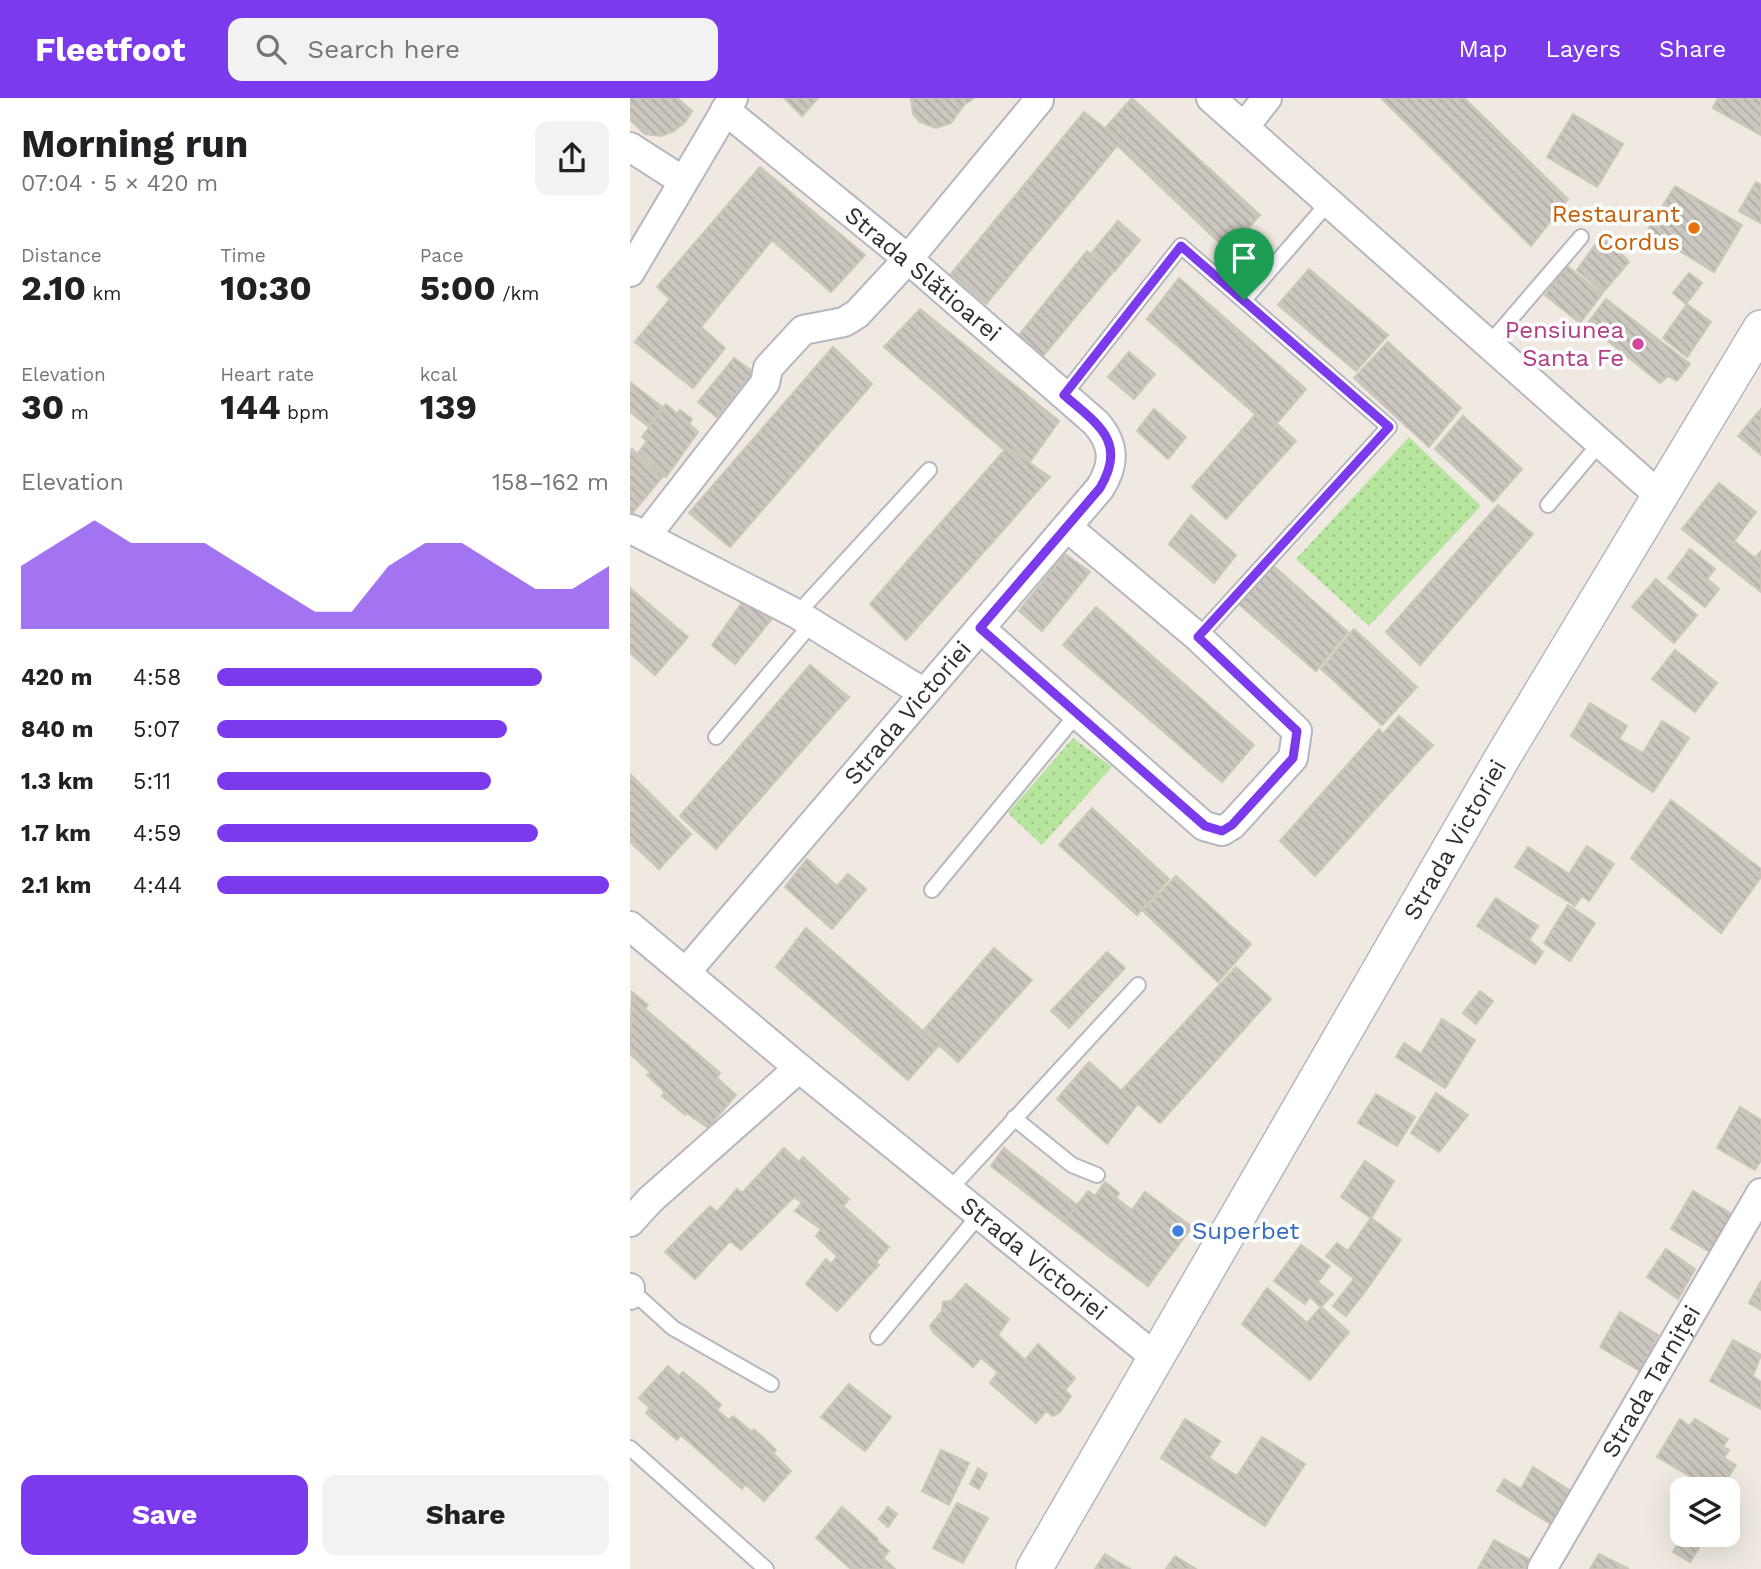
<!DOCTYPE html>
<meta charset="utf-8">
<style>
body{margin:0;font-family:"Work Sans",sans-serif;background:#f2f2f2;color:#202124;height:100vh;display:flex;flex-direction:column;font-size:26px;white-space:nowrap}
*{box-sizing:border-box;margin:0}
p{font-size:23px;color:#757577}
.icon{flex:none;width:38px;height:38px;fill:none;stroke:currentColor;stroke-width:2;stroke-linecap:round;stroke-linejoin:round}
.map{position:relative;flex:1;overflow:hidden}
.sheet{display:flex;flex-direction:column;background:#fff;width:630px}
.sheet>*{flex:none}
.fabs{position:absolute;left:1040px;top:1379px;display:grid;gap:14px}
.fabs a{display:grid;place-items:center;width:70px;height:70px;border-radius:14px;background:#fff;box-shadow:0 7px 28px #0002;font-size:35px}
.pin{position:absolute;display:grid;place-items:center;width:60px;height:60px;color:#fff;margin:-72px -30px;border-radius:50% 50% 50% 0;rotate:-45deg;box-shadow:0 0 7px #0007}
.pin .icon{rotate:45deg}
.round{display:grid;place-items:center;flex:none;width:74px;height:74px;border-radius:14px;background:#f2f2f2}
.summary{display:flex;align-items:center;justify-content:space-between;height:119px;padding:0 21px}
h1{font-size:38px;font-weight:700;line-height:52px}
.stats{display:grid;grid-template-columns:repeat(3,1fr);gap:10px;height:119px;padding:7px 21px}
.stats div{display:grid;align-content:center}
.stats b{font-size:35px;font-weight:700}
.stats small{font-size:19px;font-weight:400}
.stats p{font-size:19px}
.chart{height:196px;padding:14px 21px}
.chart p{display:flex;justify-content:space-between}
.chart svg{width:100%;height:126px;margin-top:7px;fill:#7c3aed;opacity:.7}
.button{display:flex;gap:14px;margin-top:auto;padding:14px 21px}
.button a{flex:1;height:80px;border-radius:14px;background:#7c3aed;color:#fff;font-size:28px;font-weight:700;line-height:80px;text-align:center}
.button a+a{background:#f2f2f2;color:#202124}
ul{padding:0 21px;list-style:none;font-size:23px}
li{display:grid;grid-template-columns:112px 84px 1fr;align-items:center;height:52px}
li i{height:18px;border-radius:9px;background:#7c3aed}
header{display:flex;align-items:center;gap:42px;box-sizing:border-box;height:98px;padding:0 35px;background:#7c3aed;color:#fff}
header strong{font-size:33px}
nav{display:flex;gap:38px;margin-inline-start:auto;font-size:24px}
.search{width:490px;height:63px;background:#f2f2f2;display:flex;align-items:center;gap:18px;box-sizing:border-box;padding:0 24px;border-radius:14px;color:#757577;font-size:26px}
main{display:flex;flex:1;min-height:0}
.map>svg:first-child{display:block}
.park{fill:url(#park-dots)}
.building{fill:url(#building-back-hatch);stroke:#cbc5ba;stroke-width:2}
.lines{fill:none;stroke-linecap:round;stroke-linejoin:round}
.service-casing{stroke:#b4b7c1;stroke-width:18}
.minor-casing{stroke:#b4b7c1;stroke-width:32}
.tertiary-casing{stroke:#b4b7c1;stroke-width:38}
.service{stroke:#fff;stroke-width:14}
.minor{stroke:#fff;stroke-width:28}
.tertiary{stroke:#fff;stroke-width:35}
.route-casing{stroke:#fff;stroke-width:14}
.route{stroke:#7c3aed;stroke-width:9}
.food-dot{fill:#e8710a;stroke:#fff;stroke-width:2.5}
.hotel-dot{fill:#d1479c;stroke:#fff;stroke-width:2.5}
.shop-dot{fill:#3f7fe0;stroke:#fff;stroke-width:2.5}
.labels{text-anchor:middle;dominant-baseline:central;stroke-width:7;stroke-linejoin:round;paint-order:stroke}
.food-label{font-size:24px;fill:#c56008;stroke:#fff;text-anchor:end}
.street-label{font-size:24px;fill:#2e2e2e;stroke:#fff}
.hotel-label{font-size:24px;fill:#b23c85;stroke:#fff;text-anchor:end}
.shop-label{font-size:24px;fill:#366cbe;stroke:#fff;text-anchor:start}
</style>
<header>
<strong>Fleetfoot</strong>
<div class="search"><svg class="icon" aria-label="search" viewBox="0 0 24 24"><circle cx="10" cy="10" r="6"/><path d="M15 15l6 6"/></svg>Search here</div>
<nav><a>Map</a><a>Layers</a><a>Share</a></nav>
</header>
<main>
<section class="sheet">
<div class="summary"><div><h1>Morning run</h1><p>07:04 · 5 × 420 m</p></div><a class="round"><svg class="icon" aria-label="share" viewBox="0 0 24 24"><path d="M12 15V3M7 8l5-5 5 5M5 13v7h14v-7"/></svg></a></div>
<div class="stats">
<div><p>Distance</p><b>2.10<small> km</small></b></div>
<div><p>Time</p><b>10:30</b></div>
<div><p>Pace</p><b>5:00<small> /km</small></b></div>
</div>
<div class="stats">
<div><p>Elevation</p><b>30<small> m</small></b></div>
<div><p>Heart rate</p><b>144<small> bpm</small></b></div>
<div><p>kcal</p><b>139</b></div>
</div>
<div class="chart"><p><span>Elevation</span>158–162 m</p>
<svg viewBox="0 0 160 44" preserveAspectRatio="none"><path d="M0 44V22L10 14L20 6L30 14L40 14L50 14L60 22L70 30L80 38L90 38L100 22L110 14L120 14L130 22L140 30L150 30L160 22V44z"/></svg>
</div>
<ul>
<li><b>420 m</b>4:58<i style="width:83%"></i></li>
<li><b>840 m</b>5:07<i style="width:74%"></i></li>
<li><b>1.3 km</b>5:11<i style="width:70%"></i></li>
<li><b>1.7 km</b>4:59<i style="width:82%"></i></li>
<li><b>2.1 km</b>4:44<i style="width:100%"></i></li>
</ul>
<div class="button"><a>Save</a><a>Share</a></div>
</section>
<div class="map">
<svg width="1131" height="1471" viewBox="0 0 1131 1471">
<defs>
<pattern id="park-dots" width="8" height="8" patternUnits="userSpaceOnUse" patternTransform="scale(1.75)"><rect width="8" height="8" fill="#b6e59e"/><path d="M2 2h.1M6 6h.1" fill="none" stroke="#9dc588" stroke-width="1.8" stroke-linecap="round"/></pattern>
<pattern id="building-back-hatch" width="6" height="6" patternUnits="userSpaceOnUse" patternTransform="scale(1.75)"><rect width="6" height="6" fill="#cbc7bf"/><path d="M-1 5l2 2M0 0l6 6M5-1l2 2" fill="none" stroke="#afaba4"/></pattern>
</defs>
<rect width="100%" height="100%" fill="#efe9e1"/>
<path class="park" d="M779,339L851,408L739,528L666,461Z
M443,640L482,669L412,747L378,715Z"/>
<path class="building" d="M0,0H47L62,13L55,24L44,33L31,38L15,36L0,22Z
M154,0H188L172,18Z
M281,0H344L334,7L321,25L306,30L290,24L283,16Z
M502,0L630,117L598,153L488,48L492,43L476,29Z
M751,0H834L938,101L901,148Z
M1088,0H1131V37L1083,10Z
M454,14L491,43L356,206L321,176Z
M943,16L993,46L967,89L917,59Z
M130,69L235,157L201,194L142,142L71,229L95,250L63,290L5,244L40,201L27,189Z
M1126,84L1131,87V125L1109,113Z
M1045,88L1112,127L1084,174L1017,133Z
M488,123L510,142L485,173L462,154Z
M973,136L999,164L973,194L947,172Z
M457,153L483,174L413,258L389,237Z
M937,168L972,196L950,225L915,197Z
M679,171L758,237L726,273L648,207Z
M1059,175L1072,185L1056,206L1043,195Z
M549,180L676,291L642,331L517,221Z
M976,201L1060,266L1047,283L1038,278L1030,285L957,226Z
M1057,206L1081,224L1057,259L1033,240Z
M290,211L429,323L400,364L377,349L374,352L254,249Z
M758,244L831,310L799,349L724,280Z
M203,249L242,286L100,449L59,415Z
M499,254L525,276L504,301L478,279Z
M104,260L123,274L87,319L68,304Z
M0,284L32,309L18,328L0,314Z
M36,306L47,316L50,312L62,321L59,326L68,334L36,379L8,355L17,343L12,339Z
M524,311L556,339L538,361L507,333Z
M1131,311V357L1108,338Z
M625,317L643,332L647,326L666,343L596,421L562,389Z
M833,318L892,371L863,404L805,351Z
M377,349L420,379L276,542L240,506Z
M2,351L33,378L0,418V354Z
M1089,385L1126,414L1104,443L1125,460L1131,453V494L1052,431Z
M868,407L903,436L790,567L756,534Z
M561,417L606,457L584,485L539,446Z
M1060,451L1085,471L1077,481L1089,491L1075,509L1038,480Z
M435,456L460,474L412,533L389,513Z
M639,464L718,534L686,573L605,503Z
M1026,481L1067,517L1044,545L1002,509Z
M0,490L58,539L25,577L0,555Z
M114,502L141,522L105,566L82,547Z
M466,509L624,647L592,684L433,547Z
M724,531L787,589L752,627L691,571Z
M1045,552L1087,585L1065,614L1022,581Z
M180,567L219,599L86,751L50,718Z
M960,605L997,628L989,641L1013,655L1032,623L1059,640L1023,694L941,638Z
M769,618L803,647L685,778L650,743L749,631L753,636Z
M0,676L61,736L29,771L0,744Z
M1041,702L1131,771V779L1091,835L1001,760Z
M462,710L539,781L507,817L429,747Z
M957,748L984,766L959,803L952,798L945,808L885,769L898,749L939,776Z
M177,761L207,788L218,776L236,791L202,831L155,789Z
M546,778L621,846L588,884L513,813Z
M866,800L908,828L899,842L913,854L905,866L847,828Z
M938,807L965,825L940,863L914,845Z
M176,830L309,947L278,982L146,869Z
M364,850L402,882L328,964L293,933Z
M477,854L495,870L439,930L421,913Z
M606,869L641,901L530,1025L492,992Z
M850,893L863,903L846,926L833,915Z
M2,894L18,907L15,911L90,975L87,980L106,997L78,1030L57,1015L55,1017L32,998L35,994L17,977L20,974L0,956Z
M812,921L845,942L815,990L766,959L774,945L791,956Z
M459,964L507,1007L477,1046L427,1001Z
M806,995L838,1017L809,1054L781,1035Z
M746,996L785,1019L767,1048L728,1025Z
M1110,1009L1131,1022V1062L1125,1072L1087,1050Z
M154,1050L169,1064L173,1059L219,1101L213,1108L259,1149L246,1164L249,1167L207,1213L176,1186L196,1161L201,1166L207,1158L186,1138L191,1131L165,1113L172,1105L164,1099L111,1152L100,1143L65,1181L35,1154L80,1108L87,1114L107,1091L112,1095Z
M374,1050L447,1107L434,1124L361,1068Z
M735,1063L764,1083L741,1120L711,1099Z
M475,1084L489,1095L486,1100L502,1112L515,1094L562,1129L518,1188L434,1124L458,1093L465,1098Z
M1063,1093L1102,1116L1080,1154L1041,1131Z
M741,1120L771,1142L737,1191L696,1158L707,1145L718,1153Z
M671,1147L700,1168L688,1184L703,1196L691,1209L680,1199L675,1206L644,1183Z
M1036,1151L1065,1171L1048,1201L1017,1179Z
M724,1181L737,1191L716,1218L703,1208Z
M1131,1183V1212L1119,1205Z
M336,1186L379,1221L368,1237L395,1262L408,1246L445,1280L435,1292L441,1298L430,1314L423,1318L416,1313L406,1325L360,1285L368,1274L351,1260L343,1269L304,1235L300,1228L312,1213L313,1204L321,1203Z
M637,1190L677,1225L691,1209L719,1234L680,1282L612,1226Z
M990,1214L1028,1237L1010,1273L970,1249Z
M1103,1242L1131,1257L1123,1278L1131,1284V1311L1080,1283Z
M38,1268L49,1278L53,1274L76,1293L91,1307L87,1312L99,1322L103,1318L122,1334L124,1331L146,1352L143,1355L161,1373L134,1403L115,1386L112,1391L51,1337L47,1342L16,1315L20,1310L9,1300Z
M219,1286L261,1319L235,1353L191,1319Z
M555,1321L590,1343L579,1360L607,1378L632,1339L675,1366L635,1428L531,1360Z
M1050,1321L1059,1328L1065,1321L1098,1341L1093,1349L1099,1352L1094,1360L1106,1367L1091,1391H1082L1027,1359Z
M311,1352L339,1365L319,1407L292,1393Z
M903,1369L944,1395L924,1428L867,1393L874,1381L891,1391Z
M348,1370L357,1376L349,1391L340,1386Z
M327,1405L358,1420L333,1465L303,1450Z
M212,1409L248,1441L247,1443L259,1453L253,1460L265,1471H221L186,1440Z
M258,1409L267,1416L258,1429L249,1421Z
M1052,1439L1069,1450L1060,1464L1043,1454Z
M864,1442L906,1465L903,1471H848Z
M475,1456L500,1471H465Z
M969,1456L999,1471H960Z
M545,1458L566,1471H536Z"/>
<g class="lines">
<defs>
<path id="service" d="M614,202L699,104
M859,246L951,139
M434,297L551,148L759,329L568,539
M918,407L970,345
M167,516L299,372
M86,639L182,525
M302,792L447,616
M384,1020L442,1067L467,1077
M320,1091L508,887
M1,1192L43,1230L141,1286
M248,1239L350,1116
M0,1350L136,1471"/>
<g id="minor">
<path d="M581,0L1030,398"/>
<path d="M614,29L637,0"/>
<path d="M0,49L53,83"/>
<path d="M0,174L103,0"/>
<path d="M1,431L167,516L294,595"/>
<path d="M16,438L135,285L138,270L173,232L214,224L227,216L278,161L409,2"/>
<path d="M350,530L574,728L592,733L602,727L663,660L667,633L568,539L437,429"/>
<path id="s1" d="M0,828L169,970L525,1259"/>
<path id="s2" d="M56,874L470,390C485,366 485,347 466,325L278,161L95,12"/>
<path d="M0,1124L20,1102L169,970"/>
<path d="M0,1190V1197"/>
<path id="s3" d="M912,1471L1131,1095"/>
</g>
<g id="tertiary">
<path id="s4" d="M404,1471L874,657L1131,230"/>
</g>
</defs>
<use href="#service" class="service-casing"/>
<use href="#minor" class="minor-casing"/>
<use href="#tertiary" class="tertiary-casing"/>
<use href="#service" class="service"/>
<use href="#minor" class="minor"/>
<use href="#tertiary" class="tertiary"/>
</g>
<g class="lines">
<defs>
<path id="route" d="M551,148L759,329L568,539L667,633L663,660L602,727L592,733L575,728L350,530L470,390C498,343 467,326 434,297Z"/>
</defs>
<use href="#route" class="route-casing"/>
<use href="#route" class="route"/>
</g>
<circle class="food-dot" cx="1064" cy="130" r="7"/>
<circle class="hotel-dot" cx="1008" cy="246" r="7"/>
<circle class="shop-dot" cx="548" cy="1133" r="7"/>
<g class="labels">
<g class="food-label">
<text x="1050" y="116">Restaurant<tspan x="1050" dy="28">Cordus</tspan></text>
</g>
<g class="street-label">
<text transform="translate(293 176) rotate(40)">Strada Slătioarei</text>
<text stroke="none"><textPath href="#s2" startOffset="341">Strada Victoriei</textPath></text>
<text stroke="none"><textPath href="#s4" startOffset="842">Strada Victoriei</textPath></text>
<text stroke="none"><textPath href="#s1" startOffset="523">Strada Victoriei</textPath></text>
<text stroke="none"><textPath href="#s3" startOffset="217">Strada Tarniței</textPath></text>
</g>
<g class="hotel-label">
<text x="994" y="232">Pensiunea<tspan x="994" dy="28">Santa Fe</tspan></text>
</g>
<g class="shop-label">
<text x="562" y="1133">Superbet</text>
</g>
</g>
</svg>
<div class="fabs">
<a><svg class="icon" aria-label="layers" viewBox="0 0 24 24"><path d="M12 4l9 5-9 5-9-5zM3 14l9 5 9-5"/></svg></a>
</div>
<div class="pin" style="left:614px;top:202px;background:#1e9e55"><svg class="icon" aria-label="arrive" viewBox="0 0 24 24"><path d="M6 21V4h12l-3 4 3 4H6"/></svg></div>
</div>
</main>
